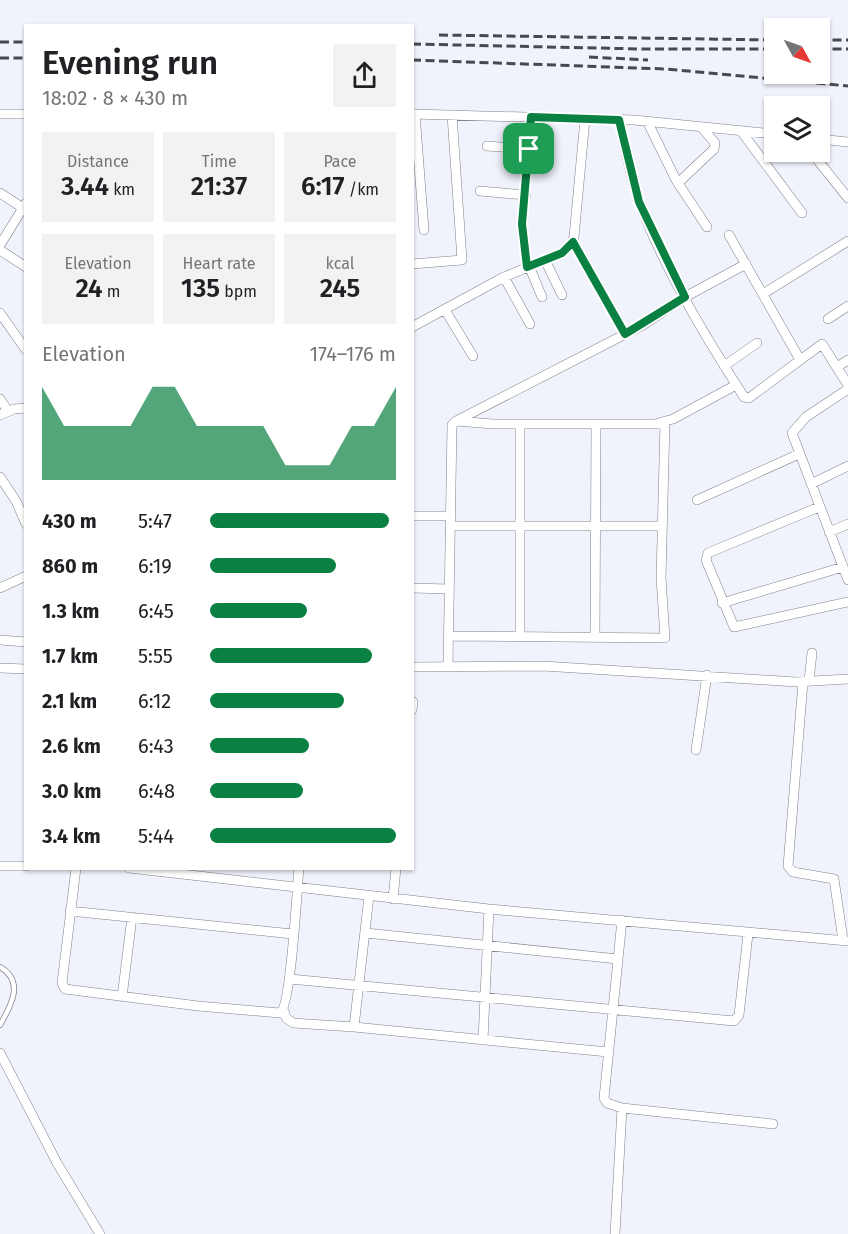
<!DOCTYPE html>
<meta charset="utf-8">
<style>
body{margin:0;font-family:"Fira Sans",sans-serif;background:#f2f2f2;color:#202124;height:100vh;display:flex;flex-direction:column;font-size:22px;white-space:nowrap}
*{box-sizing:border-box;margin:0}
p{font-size:20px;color:#757577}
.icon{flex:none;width:33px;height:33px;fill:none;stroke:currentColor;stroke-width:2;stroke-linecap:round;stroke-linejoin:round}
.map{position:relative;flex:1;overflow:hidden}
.details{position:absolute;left:24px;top:24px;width:390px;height:846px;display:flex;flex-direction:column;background:#fff;border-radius:0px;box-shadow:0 2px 4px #0004}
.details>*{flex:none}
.needle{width:39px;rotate:130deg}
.fabs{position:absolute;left:764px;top:18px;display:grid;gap:12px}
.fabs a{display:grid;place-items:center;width:66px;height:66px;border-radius:0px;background:#fff;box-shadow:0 2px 4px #0004;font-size:30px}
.pin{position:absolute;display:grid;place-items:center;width:51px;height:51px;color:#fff;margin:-26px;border-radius:12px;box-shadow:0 3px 9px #0006}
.round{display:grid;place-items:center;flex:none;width:63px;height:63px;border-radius:0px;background:#f2f2f2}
.headline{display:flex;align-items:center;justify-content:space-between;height:102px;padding:0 18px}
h1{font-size:33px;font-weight:600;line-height:45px}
.stats{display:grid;grid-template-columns:repeat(3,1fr);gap:9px;height:102px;padding:6px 18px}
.stats div{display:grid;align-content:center;border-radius:0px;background:#f2f2f2;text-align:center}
.stats b{font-size:26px;font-weight:600}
.stats small{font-size:16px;font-weight:400}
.stats p{font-size:16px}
.chart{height:168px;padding:12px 18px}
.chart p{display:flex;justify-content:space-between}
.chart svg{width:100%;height:108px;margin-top:6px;fill:#0b8043;opacity:.7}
ul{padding:0 18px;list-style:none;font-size:20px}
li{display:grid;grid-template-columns:96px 72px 1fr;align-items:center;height:45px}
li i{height:15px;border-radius:8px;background:#0b8043}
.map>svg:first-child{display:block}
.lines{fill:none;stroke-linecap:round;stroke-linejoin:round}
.service-casing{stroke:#7f818a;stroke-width:6}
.minor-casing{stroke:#7f818a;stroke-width:10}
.service{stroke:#fff;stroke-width:4.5}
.minor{stroke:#fff;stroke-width:9}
.rail{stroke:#48494e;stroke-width:3;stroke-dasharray:9 4.5;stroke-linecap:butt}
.route-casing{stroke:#fff;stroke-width:12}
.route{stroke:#0b8043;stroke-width:8}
</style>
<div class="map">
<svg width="848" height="1234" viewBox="0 0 848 1234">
<rect width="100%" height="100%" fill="#f0f2fc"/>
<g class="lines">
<defs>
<path id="service" d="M0,967C25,981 11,1006 0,1025"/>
<path id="minor" d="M0,114H26
M412,114L634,120L774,134
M415,114L424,230
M619,120C625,147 630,177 640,204C666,272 705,336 744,397L749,398L822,344L848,385
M648,123L676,180L707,227
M741,131L802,213
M819,139L848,142
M487,146L529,149
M811,152L848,198
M678,183L714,149L715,143L702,128
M480,191L526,195
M0,193L26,210
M729,235L799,358
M573,242L625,334
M0,245L26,203
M0,250L26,267
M545,260L562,295
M412,264L462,260L452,115
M529,266L542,297
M527,267L522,224L531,117
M504,277L530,324
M763,294L848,241
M445,310L473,356
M0,313L26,350
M828,319L848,306
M412,327L504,277L562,253L570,246L574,237L585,119
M724,366L757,343
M837,367L848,360
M848,389L806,417L792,433L848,580
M0,399L8,411
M0,415L14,409L26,408
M458,420L643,325L685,297L746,264
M520,424V637
M0,477L16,501L26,524
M811,484L848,466
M697,500L799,454
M819,507L708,553L706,560L734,627L848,602
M412,516H450
M450,526H662
M829,532L848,524
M0,588L26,576
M412,588L449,589
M722,603L843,567
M448,636L665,638L661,578L665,422
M595,637L596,424
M0,640L26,642
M412,667L543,666L796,682L848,679
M448,667L452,425L456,421L493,424H655L673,419L736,385
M0,668L26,669
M809,681L812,653
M803,682L788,866L793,872L834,879L843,940
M412,710L413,702
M696,750L707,675
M0,866H26
M76,868L62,983L65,989L198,1006L280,1013C291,1006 297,889 299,868
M129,868L489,909L848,941
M393,899L396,868
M70,911L293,934
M622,920L604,1098L607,1103L622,1108L773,1124
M366,933L618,959
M290,979L734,1021L739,1015L748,934
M122,997L132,917
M284,1011L286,1018L293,1023L354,1027L608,1052
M354,1027L369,896
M483,1040L489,909
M0,1053L57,1163L100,1234
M615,1234L622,1108"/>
</defs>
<use href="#service" class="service-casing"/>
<use href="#minor" class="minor-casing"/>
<use href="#service" class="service"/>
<use href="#minor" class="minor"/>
<path class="rail" d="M439,35L774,40
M819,40H848
M0,42H26
M412,44L642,49H774
M819,49H848
M589,57L648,60
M0,58H26
M412,60L666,69L848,86"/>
</g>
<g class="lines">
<defs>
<path id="route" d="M531,117L619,120L639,202L685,297L625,334L573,242L562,253L527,267L522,224Z"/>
</defs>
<use href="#route" class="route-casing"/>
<use href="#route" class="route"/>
</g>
</svg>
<div class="fabs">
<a><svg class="needle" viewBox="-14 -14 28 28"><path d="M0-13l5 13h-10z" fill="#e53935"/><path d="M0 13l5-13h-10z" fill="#757577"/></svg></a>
<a><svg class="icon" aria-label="layers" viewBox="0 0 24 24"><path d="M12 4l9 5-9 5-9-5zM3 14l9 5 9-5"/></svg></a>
</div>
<div class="pin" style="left:529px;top:149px;background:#1e9e55"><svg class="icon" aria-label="arrive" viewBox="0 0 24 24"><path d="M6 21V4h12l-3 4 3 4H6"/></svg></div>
<section class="details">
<div class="headline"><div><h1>Evening run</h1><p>18:02 · 8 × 430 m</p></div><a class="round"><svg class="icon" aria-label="share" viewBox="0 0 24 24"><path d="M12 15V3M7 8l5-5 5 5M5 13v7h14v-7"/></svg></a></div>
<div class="stats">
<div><p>Distance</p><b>3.44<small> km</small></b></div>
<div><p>Time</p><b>21:37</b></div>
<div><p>Pace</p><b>6:17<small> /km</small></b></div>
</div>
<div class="stats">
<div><p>Elevation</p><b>24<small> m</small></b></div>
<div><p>Heart rate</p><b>135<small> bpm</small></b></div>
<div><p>kcal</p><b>245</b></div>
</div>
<div class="chart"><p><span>Elevation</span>174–176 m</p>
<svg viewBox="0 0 160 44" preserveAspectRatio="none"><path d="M0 44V6L10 22L20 22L30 22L40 22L50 6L60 6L70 22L80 22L90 22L100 22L110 38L120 38L130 38L140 22L150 22L160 6V44z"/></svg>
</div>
<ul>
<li><b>430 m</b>5:47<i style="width:96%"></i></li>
<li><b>860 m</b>6:19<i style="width:68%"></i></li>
<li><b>1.3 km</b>6:45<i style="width:52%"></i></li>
<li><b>1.7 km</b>5:55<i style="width:87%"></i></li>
<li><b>2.1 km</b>6:12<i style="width:72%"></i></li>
<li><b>2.6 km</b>6:43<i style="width:53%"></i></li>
<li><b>3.0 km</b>6:48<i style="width:50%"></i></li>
<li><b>3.4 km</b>5:44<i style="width:100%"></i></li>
</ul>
</section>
</div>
